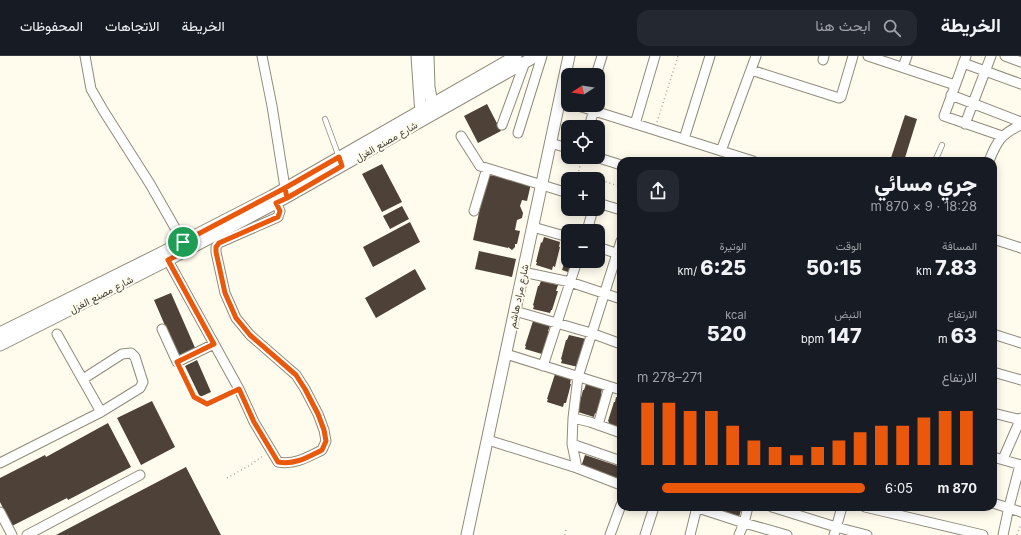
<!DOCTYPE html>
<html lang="ar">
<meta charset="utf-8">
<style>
body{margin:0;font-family:Inter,Vazirmatn,sans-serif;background:#242831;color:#f1f3f6;direction:rtl;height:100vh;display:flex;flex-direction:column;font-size:15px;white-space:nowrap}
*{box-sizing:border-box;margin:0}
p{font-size:13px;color:#9ea1a6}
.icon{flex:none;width:22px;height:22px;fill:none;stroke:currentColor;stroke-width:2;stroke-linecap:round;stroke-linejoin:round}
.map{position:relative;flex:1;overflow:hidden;direction:ltr}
.panel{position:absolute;left:617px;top:101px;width:380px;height:354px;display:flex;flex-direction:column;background:#171b24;border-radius:12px;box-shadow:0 2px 10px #0003;direction:rtl}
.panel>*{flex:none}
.needle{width:26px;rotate:258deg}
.controls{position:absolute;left:561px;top:12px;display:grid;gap:8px}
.controls a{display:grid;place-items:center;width:44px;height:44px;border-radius:8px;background:#171b24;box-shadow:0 2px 10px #0003;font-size:20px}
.pin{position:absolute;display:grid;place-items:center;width:34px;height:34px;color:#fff;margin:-17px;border:2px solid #fff;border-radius:50%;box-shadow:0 1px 4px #0007}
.round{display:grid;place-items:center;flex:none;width:42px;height:42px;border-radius:12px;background:#242831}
.head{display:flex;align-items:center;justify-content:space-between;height:68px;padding:0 20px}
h1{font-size:22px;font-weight:800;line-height:30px}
.metrics{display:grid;grid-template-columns:repeat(3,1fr);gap:6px;height:68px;padding:4px 20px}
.metrics div{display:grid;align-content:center}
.metrics b{font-size:20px;font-weight:800}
.metrics small{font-size:11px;font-weight:400}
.metrics p{font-size:11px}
.chart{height:112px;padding:8px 20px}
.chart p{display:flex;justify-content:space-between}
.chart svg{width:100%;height:72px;margin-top:4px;stroke:#ea580c;stroke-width:6}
ul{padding:0 20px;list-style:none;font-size:13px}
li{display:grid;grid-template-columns:64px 48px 1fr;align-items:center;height:30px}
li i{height:10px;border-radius:5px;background:#ea580c}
header{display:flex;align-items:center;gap:24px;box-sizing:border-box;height:56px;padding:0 20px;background:#171b24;border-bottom:1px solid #363941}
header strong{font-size:19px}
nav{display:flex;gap:22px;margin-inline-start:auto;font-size:14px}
.search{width:280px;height:36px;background:#242831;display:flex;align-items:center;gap:10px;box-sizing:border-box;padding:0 14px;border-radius:12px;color:#9ea1a6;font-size:15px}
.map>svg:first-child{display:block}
.building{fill:#4e4138}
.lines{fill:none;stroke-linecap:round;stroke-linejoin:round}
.service-casing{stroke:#908b7b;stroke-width:6}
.minor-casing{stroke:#908b7b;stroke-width:11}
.tertiary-casing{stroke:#908b7b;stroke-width:13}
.path{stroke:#aba89d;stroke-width:1.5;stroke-dasharray:1 3;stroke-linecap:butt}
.service{stroke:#fff;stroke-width:4.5}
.minor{stroke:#fff;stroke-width:9}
.tertiary{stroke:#fff;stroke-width:11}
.route-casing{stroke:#fff;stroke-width:8}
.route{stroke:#ea580c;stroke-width:5}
.labels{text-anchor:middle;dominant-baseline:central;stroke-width:4;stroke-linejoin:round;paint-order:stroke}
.street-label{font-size:10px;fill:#3e3c35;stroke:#fffbed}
</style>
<header>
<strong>الخريطة</strong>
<div class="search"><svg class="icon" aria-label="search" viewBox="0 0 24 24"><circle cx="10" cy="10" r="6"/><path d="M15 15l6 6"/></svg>ابحث هنا</div>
<nav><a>الخريطة</a><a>الاتجاهات</a><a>المحفوظات</a></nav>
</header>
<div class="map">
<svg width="1021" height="479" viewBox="0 0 1021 479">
<rect width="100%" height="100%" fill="#fffbed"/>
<path class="building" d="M487,48L501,75L478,87L464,60Z
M905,59L917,63L904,105H890Z
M382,108L402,146L382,156L362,118Z
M488,116L530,127V132L527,145L522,144L520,150L523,157L522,162L517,164L515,174L520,175L517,188H515V191L512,194L508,191V192L473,184Z
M402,150L409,163L390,173L383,160Z
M410,166L420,186L373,211L363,191Z
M544,181L560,186L559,191H560L555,211L553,210L552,214L536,209L537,206H536L541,186L542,187Z
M479,195L516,203L512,221L475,213Z
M568,196V205H574L571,217L562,214Z
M415,213L426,233L376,262L365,242Z
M541,225L558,229L556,235H558L552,254H551L550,257L533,253L534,250L533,249L538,230H539Z
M171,237L196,294L179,302L154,244Z
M533,265L550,270L548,275L550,276L544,295L543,294L542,298L525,293L526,290H525Z
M569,279L586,283L578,311L561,307L562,304L561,303L566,284H567Z
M197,304L211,336L200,341L185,310Z
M555,318L571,323L570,328H571L566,347H564L563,351L547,346L548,343H547Z
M586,328L602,333L601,338L602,339L597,358L595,357L594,361L578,356L579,353H578L583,334H584Z
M616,341L621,342V372L608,369L609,366L608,365L614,346H615Z
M152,345L175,391L141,409L117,362Z
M108,367L131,411L68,444L67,442L12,470L0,446V422L45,399L46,401Z
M585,399L621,411V424L581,411Z
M186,411L221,479H56Z
M709,451H742L739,461Z"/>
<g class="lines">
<defs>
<path id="service" d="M325,63L339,101
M935,105L942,89"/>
<path id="minor" d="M85,0L91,33L103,54L150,128L186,191
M262,0L272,50L286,138
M868,0L955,29
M966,0L944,60L1002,80
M1005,0L1021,6
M823,4L824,0
M963,7L1021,28
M903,11L907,0
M751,14L839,42L841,41L853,0
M596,19L602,0
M951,39L1021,66
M574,49L585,52
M586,49L585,52L753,105
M635,68L655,0
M965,68L991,0
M502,69L525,6
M589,71L594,54
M518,77L542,0
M461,80L480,110L568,137
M684,83L710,0
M550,87L568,92
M721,95L756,0
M596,101L621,109
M989,105C997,85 1001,78 1021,69
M598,147L621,154
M474,155L487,112
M533,171L568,181
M587,175L593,153
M993,183L1021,192
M621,185L578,321L573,362L572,388L621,405
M598,191L621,199
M165,199L239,333L254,366L278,406C295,409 308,401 322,394L326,385L324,374L318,358L305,333L296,319L250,279L236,262L225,237L216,196V191L219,187L278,161L280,155L273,142
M523,216L570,226L621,243
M515,255L591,277L621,288
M162,273L177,306L214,288
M57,278L101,356
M993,278L1021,287
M506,298L621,334
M543,310L577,205
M993,316L1021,324
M993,357L1021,364
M573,362L590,366L621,377
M598,369L609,331
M488,384L577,412L621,429
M572,388L577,412
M993,401L1021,409
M1003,403L1021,362
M0,407L101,356L140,332L143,326L135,301L131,297L122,298L83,323
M993,447L1021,456
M695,451L744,467L787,479
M772,451L836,471L867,479
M865,451L983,479
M0,456L12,479
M27,479L140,419
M610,479L621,449
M645,479L654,451
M690,479L697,451
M739,479L744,467L748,451
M834,479L842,451
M1003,479L1009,451L1020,409"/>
<path id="tertiary" d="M417,0L421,59
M428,0L429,31L433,53
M0,277L163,196L272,140L516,0
M0,289L168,204L276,147L536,0
M467,479L569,0"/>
</defs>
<use href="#service" class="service-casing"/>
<use href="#minor" class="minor-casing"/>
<use href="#tertiary" class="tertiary-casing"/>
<path class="path" d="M657,66L678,0
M579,117L598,123
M577,123L582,101
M598,123L621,131
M181,313L194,341L207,348L232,336
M227,422L252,408L264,399
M565,479L566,473
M1017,479L1021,468"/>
<use href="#service" class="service"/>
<use href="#minor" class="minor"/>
<use href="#tertiary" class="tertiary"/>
</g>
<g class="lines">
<defs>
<path id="route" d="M183,186L188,194L168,204L214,288L177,306L194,341L207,348L239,333L254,366L278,406C295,409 308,401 322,394L326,385L324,374L318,358L305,333L296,319L250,279L236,262L225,237L216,196V191L219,187L278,161L280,155L276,147L287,142L285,132L339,101L342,110L287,142L285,132L183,186"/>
</defs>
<use href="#route" class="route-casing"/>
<use href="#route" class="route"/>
</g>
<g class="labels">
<g class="street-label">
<text transform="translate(386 85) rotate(-30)">شارع مصنع الغزل</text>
<text transform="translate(101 238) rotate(-27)">شارع مصنع الغزل</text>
<text transform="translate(518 240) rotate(-78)">شارع مراد هاشم</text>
</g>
</g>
</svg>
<div class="controls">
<a><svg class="needle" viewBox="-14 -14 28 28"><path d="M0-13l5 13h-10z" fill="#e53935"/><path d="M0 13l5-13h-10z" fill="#9ea1a6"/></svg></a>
<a><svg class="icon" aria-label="locate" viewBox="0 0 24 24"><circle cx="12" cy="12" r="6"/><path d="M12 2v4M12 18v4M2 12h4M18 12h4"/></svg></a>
<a>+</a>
<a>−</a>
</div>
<div class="pin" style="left:183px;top:186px;background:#1e9e55"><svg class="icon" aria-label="arrive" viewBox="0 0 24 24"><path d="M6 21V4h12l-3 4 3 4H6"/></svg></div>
<section class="panel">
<div class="head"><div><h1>جري مسائي</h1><p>18:28 · 9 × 870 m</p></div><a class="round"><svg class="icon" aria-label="share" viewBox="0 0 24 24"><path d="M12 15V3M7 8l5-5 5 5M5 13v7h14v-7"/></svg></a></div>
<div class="metrics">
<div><p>المسافة</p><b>7.83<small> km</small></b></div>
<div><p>الوقت</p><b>50:15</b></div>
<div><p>الوتيرة</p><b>6:25<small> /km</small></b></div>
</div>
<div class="metrics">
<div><p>الارتفاع</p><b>63<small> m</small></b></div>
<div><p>النبض</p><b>147<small> bpm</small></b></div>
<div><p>kcal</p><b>520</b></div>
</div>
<div class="chart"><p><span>الارتفاع</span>271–278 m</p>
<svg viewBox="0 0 160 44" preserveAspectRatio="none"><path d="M5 44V6M15 44V6M25 44V11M35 44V11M45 44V20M55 44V29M65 44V33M75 44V38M85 44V33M95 44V29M105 44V24M115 44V20M125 44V20M135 44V15M145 44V11M155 44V11"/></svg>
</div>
<ul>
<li><b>870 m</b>6:05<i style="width:89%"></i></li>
</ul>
</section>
</div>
